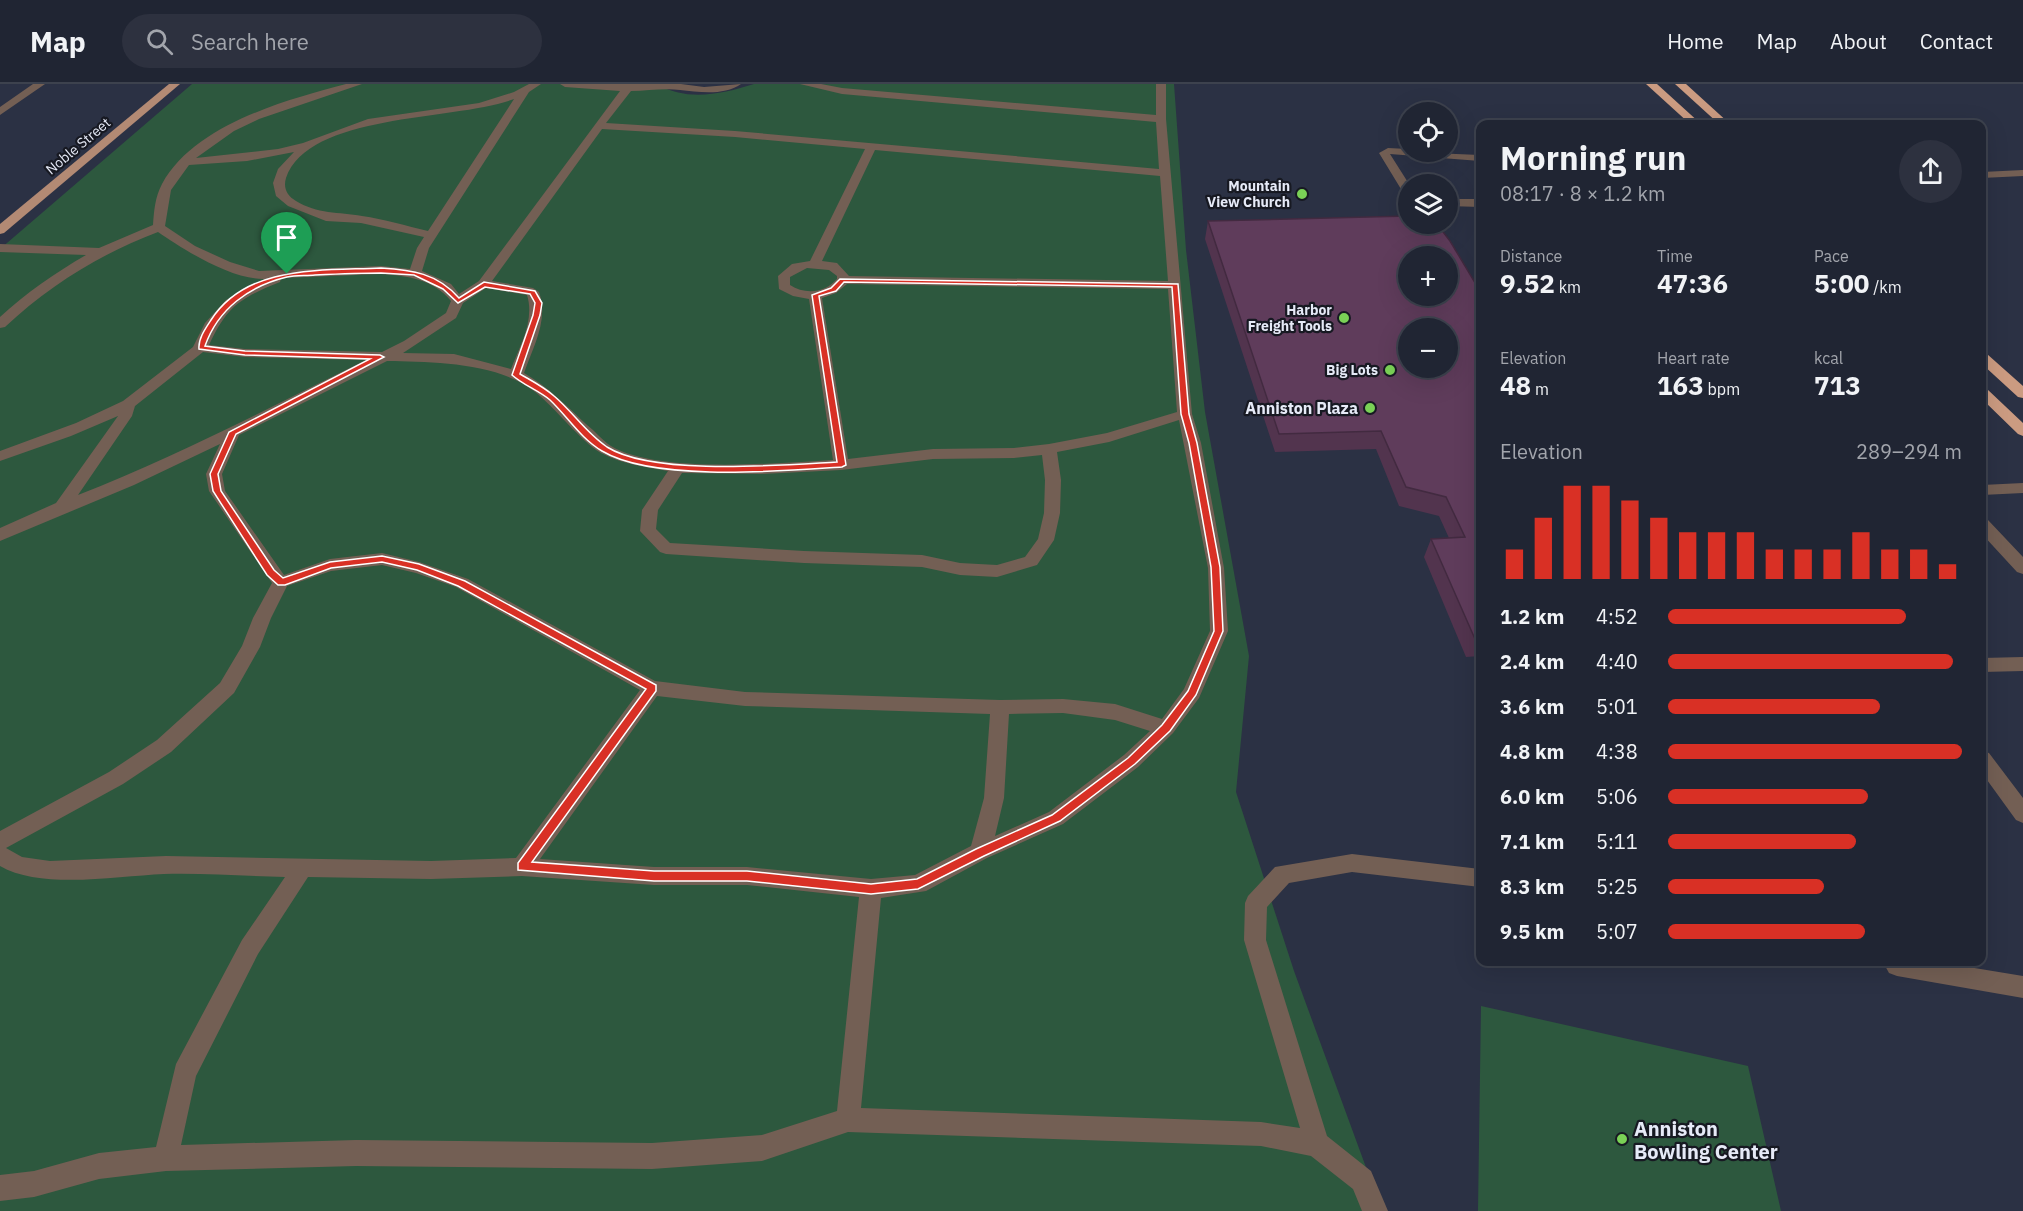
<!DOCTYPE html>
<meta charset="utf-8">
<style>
body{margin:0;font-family:"IBM Plex Sans",sans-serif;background:#2d313f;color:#f1f3f6;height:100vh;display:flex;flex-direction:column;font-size:22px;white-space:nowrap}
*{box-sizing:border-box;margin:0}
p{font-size:20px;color:#a2a5ac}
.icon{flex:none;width:33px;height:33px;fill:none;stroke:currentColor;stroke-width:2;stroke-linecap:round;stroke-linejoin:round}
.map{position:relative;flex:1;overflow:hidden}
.drawer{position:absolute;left:1476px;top:36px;width:510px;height:846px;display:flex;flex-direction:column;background:#202533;border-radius:12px;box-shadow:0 6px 24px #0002,0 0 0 2px #3d424e}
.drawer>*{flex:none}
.fabs{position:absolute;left:1398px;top:18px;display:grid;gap:12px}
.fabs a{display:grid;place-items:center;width:60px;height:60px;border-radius:50%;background:#202533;box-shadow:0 6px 24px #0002,0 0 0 2px #3d424e;font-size:30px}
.pin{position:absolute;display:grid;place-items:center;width:51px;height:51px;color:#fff;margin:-62px -26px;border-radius:50% 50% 50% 0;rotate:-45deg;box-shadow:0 0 6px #0007}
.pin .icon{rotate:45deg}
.round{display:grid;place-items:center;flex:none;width:63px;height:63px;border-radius:32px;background:#2d313f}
.overview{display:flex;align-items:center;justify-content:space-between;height:102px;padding:0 24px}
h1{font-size:33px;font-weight:700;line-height:45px}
.figures{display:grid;grid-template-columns:repeat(3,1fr);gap:9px;height:102px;padding:6px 24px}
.figures div{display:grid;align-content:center}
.figures b{font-size:26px;font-weight:700}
.figures small{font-size:16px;font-weight:400}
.figures p{font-size:16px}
.chart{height:168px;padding:12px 24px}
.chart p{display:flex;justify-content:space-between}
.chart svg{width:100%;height:108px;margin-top:6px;stroke:#d93025;stroke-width:6}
ul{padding:0 24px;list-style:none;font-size:20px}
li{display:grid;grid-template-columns:96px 72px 1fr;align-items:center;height:45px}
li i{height:15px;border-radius:8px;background:#d93025}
header{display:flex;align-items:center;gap:36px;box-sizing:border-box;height:84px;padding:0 30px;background:#202533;border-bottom:2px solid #3d424e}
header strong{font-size:28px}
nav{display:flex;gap:33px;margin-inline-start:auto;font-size:21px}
.search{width:420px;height:54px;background:#2d313f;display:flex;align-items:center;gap:15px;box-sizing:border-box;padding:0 21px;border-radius:33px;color:#a2a5ac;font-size:22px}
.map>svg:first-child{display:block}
.green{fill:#2d583e}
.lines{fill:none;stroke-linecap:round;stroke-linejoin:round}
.minor{fill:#735f54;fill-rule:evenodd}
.major{fill:#b38a74;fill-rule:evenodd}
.highway{fill:#cb9b81;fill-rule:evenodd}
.wall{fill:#52344e}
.building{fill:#5f3c5b;stroke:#422a40;stroke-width:1.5;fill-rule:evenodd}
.route{fill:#d93025;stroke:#fff;stroke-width:1.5;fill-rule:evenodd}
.poi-dot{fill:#7ad156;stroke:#171922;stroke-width:2}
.labels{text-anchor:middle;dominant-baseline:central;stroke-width:4.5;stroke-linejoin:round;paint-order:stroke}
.far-street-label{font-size:14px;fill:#e6eaf7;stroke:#171922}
.far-poi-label{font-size:14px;font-weight:bold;fill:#e6eaf7;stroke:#171922;text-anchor:end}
.poi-label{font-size:16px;font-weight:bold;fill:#e6eaf7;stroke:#171922;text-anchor:end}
.near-poi-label{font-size:20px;font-weight:bold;fill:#e6eaf7;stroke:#171922;text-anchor:start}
</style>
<header>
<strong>Map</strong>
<div class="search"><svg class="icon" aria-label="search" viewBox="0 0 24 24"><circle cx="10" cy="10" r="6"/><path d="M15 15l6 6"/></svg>Search here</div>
<nav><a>Home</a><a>Map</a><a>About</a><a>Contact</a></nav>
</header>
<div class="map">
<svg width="2023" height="1127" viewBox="0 0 2023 1127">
<rect width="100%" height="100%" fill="#2b3144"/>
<path class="green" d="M192,0H657C687,18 722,10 754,0H1174L1186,166L1205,328L1249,572L1236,708L1294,887L1382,1127H0V165Z
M1481,922L1748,982L1781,1127H1478Z"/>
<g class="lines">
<path class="minor" d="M33,0H45L0,31V23Z
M346,0H362L259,35L234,47L196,74L278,65L303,59L368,35L479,19L514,8L529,0H541L529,8L429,164L422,187L451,200L459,210L479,197L620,7L565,3L560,0H681L704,3L741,0C724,12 699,8 680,6C664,4 647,7 631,7L606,39L735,47L1159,85L1156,38L842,10L800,0H821L842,4L1156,31V0H1166V35L1192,330L1201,359L1224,484L1228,547L1199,614L1173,649L1138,683L1063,740L987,774L926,807L881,814L861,1024L1261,1038L1300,1044L1244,856L1245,819L1248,812L1275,783L1352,770L1480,785V803L1352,788L1289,799L1267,823L1266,856L1327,1052L1371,1087L1388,1127H1362L1353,1105L1311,1072L1261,1062L848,1048L762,1077L652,1085L356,1082L166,1087L99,1095L34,1113L0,1117V1091L34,1087L99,1069L156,1063L176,980L242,856L285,793C245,792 204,789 164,790C117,792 41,806 0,782V747L109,688L157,656L220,599L242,562L253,534L272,499L209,407L206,390L220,360L134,401L0,457V444L56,419L118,332L71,352L0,377V367L76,339L123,317L193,263L205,239L226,216L265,195C232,196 184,166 158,148C100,170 50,201 5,243L0,244V233C26,209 55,189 86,171L0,168V160L99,164L153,141C154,127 155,113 162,100C194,41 285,16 346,0ZM514,15L428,147C406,142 384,135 362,132C339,128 317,130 296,117C287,112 283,104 286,94C309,28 457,37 514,15ZM602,45L735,53L865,65L810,177L792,180L778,192L779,205L793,212L809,215L833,376C777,379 658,390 611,362C603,357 595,347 587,341C567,322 548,303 524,289C533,263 549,236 539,208L533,204L492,197ZM875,66L1160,92L1168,197L849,192L837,179L822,177ZM294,68L278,85L273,99L276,112L288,122L326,137L361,139L424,153L417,164L410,185L381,182L259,187L230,178L195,162L165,142L171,106L189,81L247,77ZM807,184L829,186L837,192V195C825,209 805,211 790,201V193ZM381,190C408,192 433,195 451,217L446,229L404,257L382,268L245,265L209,261C227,222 240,214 280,198L281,194ZM847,200L1168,205L1177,328L1107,349L1049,360L1014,364L933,365L848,375L822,214L836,209ZM486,204L527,211C535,236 520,262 511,285L454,270L403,269L456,234L463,219ZM203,268L245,273L366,276C271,323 177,372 78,411L132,332L135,322ZM387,277C432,278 496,278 534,307C555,323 580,357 601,369C622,380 646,383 668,387L642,426L640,447L660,468L666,470L804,479L922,483L960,491L997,493L1037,481L1054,456L1060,429L1061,396L1057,368L1109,358L1179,336L1208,484L1210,547L1184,605L1162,635L1115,620L1063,615L1000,616L745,608L655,597L468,495L419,478L382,469L330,475L284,491L225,407L222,390L239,351ZM1042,371L1045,396L1044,429L1038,455L1025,473L997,481L960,479L922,471L804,467L670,459L656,445L658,426L682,389L761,390L841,386L933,375L1014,374ZM382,481L416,489L456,503L640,606L516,774L431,777L166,772L50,777L22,773L6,764L123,700L171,668L234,609L260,563L271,534L287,502L331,487ZM657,612L745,622L990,630L984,714L971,762L915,791L871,795L747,783H654L540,775ZM1063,629L1115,636L1150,647L1124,671L1049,728L995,752L1004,714L1009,630ZM522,792L654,801H747L859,813L837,1027L762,1051L652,1059L356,1056L181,1061L196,992L258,870L308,793L431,795Z
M1388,64L1408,65V68L1480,71V77L1390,70L1409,100L1408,111L1404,110L1379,69Z
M2023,86V92L1982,94V88Z
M1480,115V123L1448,122V115Z
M2023,399V409L1982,411V401Z
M1982,434L1988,436L2023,473V490L2017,488L1982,450Z
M2023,573V587L1982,588V574Z
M1982,667L1989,669L2023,714V739L2016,736L1982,689Z
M1883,878H1938L2023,892V914L1897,892L1889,889Z"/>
<path class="major" d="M169,0H180L4,149L0,150V140Z"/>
<path class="highway" d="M1646,0H1657L1701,40H1690Z
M1675,0H1686L1730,40H1719Z
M1982,269L1987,270L2023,302V314L2018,313L1982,280Z
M1982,304L1987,305L2023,339V352L2018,350L1982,315Z"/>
</g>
<path class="wall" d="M1208,137L1480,207V572L1466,573L1424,473L1431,455L1449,454L1439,432L1399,422L1376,365L1275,368L1205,155Z"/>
<path class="building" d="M1633,39L1634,40H1614Z
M1408,132V140H1437L1450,157L1480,207V554L1475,555L1431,455L1465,453L1446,413L1406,403L1381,347L1279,350L1208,137ZM1408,172H1448V212H1408ZM1408,244H1448V284H1408Z"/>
<path class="route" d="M381,184C412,186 437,189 459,214L484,198L535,207L542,219L540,231L520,290C532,297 544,303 554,312C573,328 586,349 607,363C653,392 782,381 837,378L812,211L831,204L840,195L1178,200L1189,330L1197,359L1220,483L1223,547L1196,611L1170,647L1135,680L1060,737L984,772L918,805L871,810L747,797H654L518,786V779L646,605L458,502L417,486L382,478L331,484L285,501H278L267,491L213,407L210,390L229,348L370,275L245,271L199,265C198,255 205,245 211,236C247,180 322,187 381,184ZM381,189L414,191L443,205L458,219L485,203L530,210L535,219L533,231L512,291C523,301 538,306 550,316C567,332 581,355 602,367C654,398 781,387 842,383L846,381L819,212L836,207L844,198L1172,203L1181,330L1189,359L1211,483L1214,547L1188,607L1162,641L1128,674L1052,731L976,765L917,795L871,800L747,787H654L532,778L656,607V601L465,497L419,480L382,472L330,478L283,494L274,486L221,407L218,390L236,350L384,273L380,271L245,267L205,262C218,225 249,202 287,193C296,191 306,192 315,191C337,190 359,189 381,189Z"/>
<g class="poi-dot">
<circle cx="1302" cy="110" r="6"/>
<circle cx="1344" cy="234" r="6"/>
<circle cx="1390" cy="286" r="6"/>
<circle cx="1370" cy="324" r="6"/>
<circle cx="1622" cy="1055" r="6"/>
</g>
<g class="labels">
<g class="far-street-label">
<text transform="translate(78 62) rotate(-40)">Noble Street</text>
</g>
<g class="far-poi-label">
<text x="1290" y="102">Mountain<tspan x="1290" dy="16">View Church</tspan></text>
<text x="1332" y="226">Harbor<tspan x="1332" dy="16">Freight Tools</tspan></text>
<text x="1378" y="286">Big Lots</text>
</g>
<g class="poi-label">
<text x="1358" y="324">Anniston Plaza</text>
</g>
<g class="near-poi-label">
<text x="1634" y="1044">Anniston<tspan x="1634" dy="23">Bowling Center</tspan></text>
</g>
</g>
</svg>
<div class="fabs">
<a><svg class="icon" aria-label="locate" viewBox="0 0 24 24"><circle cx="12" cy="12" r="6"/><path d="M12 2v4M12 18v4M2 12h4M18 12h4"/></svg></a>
<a><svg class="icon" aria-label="layers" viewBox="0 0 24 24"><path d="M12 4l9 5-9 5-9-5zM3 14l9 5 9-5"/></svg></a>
<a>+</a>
<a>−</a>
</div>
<div class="pin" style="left:287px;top:190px;background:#1e9e55"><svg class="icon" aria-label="arrive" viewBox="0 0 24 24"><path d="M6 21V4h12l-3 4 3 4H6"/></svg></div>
<section class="drawer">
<div class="overview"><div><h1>Morning run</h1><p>08:17 · 8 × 1.2 km</p></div><a class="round"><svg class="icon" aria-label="share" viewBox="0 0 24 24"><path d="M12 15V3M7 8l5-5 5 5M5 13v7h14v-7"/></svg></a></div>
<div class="figures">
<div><p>Distance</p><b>9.52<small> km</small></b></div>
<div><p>Time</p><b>47:36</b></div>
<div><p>Pace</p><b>5:00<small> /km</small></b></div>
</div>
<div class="figures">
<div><p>Elevation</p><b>48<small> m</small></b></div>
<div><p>Heart rate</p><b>163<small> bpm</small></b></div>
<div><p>kcal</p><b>713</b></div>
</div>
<div class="chart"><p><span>Elevation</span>289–294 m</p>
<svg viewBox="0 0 160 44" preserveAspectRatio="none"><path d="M5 44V32M15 44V19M25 44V6M35 44V6M45 44V12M55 44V19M65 44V25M75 44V25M85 44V25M95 44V32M105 44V32M115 44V32M125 44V25M135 44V32M145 44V32M155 44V38"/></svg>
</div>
<ul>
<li><b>1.2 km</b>4:52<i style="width:81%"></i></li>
<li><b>2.4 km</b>4:40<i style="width:97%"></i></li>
<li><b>3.6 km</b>5:01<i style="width:72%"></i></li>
<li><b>4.8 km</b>4:38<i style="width:100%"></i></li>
<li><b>6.0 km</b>5:06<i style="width:68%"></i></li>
<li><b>7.1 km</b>5:11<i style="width:64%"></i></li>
<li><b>8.3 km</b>5:25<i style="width:53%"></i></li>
<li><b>9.5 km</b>5:07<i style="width:67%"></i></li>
</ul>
</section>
</div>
